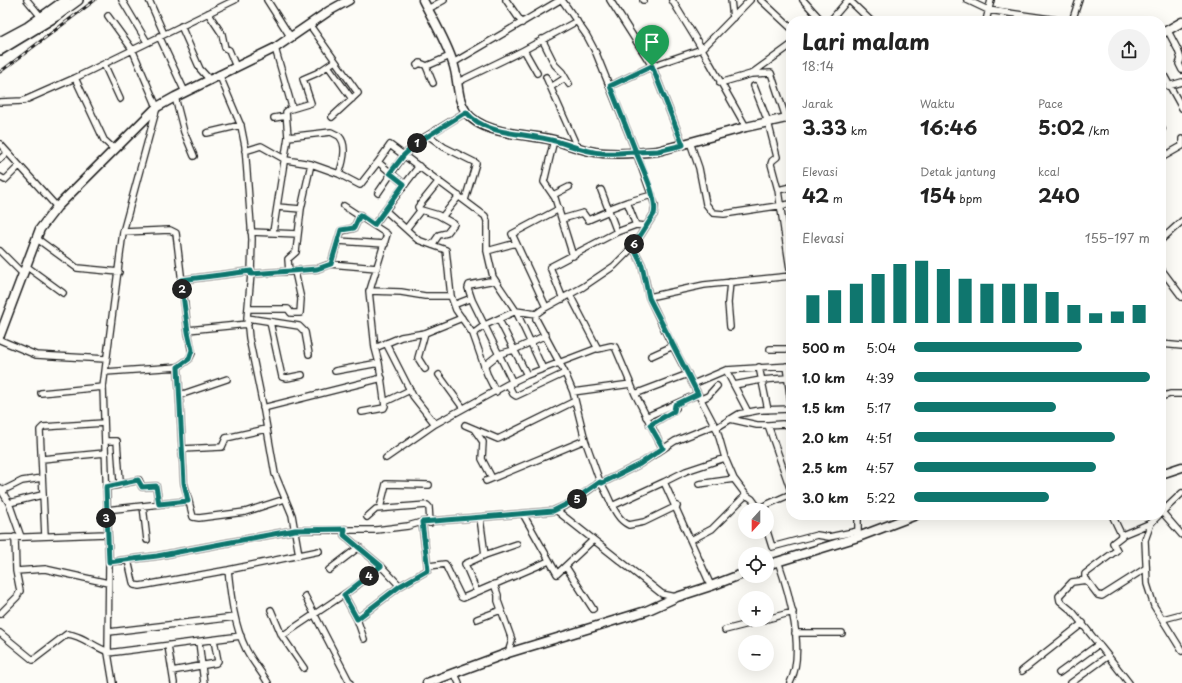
<!DOCTYPE html>
<html lang="id">
<meta charset="utf-8">
<style>
body{margin:0;font-family:"Playpen Sans",sans-serif;background:#f2f2f2;color:#222;height:100vh;display:flex;flex-direction:column;font-size:15px;white-space:nowrap}
*{box-sizing:border-box;margin:0}
p{font-size:13px;color:#767676}
.icon{flex:none;width:22px;height:22px;fill:none;stroke:currentColor;stroke-width:2;stroke-linecap:round;stroke-linejoin:round}
.map{position:relative;flex:1;overflow:hidden}
.drawer{position:absolute;left:786px;top:16px;width:380px;height:504px;display:flex;flex-direction:column;background:#fff;border-radius:16px;box-shadow:0 4px 16px #0002}
.drawer>*{flex:none}
.needle{width:26px;rotate:201deg}
.controls{position:absolute;left:738px;top:503px;display:grid;gap:8px}
.controls a{display:grid;place-items:center;width:36px;height:36px;border-radius:50%;background:#fff;box-shadow:0 4px 16px #0002;font-size:20px}
.pin{position:absolute;display:grid;place-items:center;width:34px;height:34px;color:#fff;margin:-41px -17px;border-radius:50% 50% 50% 0;rotate:-45deg;box-shadow:0 0 4px #0007}
.pin .icon{rotate:45deg}
.km{position:absolute;width:20px;height:20px;margin:-10px;border-radius:50%;background:#222;color:#fff;font-size:11px;line-height:20px;text-align:center}
.round{display:grid;place-items:center;flex:none;width:42px;height:42px;border-radius:21px;background:#f2f2f2}
.head{display:flex;align-items:center;justify-content:space-between;height:68px;padding:0 16px}
h1{font-size:22px;font-weight:700;line-height:30px}
.figures{display:grid;grid-template-columns:repeat(3,1fr);gap:6px;height:68px;padding:4px 16px}
.figures div{display:grid;align-content:center}
.figures b{font-size:20px;font-weight:700}
.figures small{font-size:11px;font-weight:400}
.figures p{font-size:11px}
.chart{height:112px;padding:8px 16px}
.chart p{display:flex;justify-content:space-between}
.chart svg{width:100%;height:72px;margin-top:4px;stroke:#0f766e;stroke-width:6}
ul{padding:0 16px;list-style:none;font-size:13px}
li{display:grid;grid-template-columns:64px 48px 1fr;align-items:center;height:30px}
li i{height:10px;border-radius:5px;background:#0f766e}
.map>svg:first-child{display:block}
.lines{fill:none;stroke-linecap:round;stroke-linejoin:round}
.street-casing{stroke:#1c1c1c;stroke-width:8}
.secondary-casing{stroke:#1c1c1c;stroke-width:11}
.primary-casing{stroke:#1c1c1c;stroke-width:12}
.street{stroke:#fdfcf7;stroke-width:5.5}
.secondary{stroke:#fdfcf7;stroke-width:8}
.primary{stroke:#fdfcf7;stroke-width:9}
.rail-casing{stroke:#1c1c1c;stroke-width:3}
.rail{stroke:#fdfcf7;stroke-width:1.5;stroke-dasharray:4.5;stroke-linecap:butt}
.route-casing{stroke:#fff;stroke-width:8}
.route{stroke:#0f766e;stroke-width:5}
</style>
<div class="map">
<svg width="1182" height="683" viewBox="0 0 1182 683">
<rect width="100%" height="100%" fill="#fdfcf7"/>
<filter id="ink" filterUnits="userSpaceOnUse"><feTurbulence type="fractalNoise" baseFrequency=".025" numOctaves="2"/><feDisplacementMap in="SourceGraphic" scale="8" xChannelSelector="R" yChannelSelector="G"/><feConvolveMatrix kernelMatrix="1 2 1 2 8 2 1 2 1" color-interpolation-filters="sRGB"/></filter>
<g filter="url(#ink)">
<g class="lines">
<defs>
<path id="street" d="M27,0L42,18
M122,0L147,42
M149,0L164,34
M267,0L288,33L292,36
M506,0L522,23
M610,0L652,66L683,145
M643,0H644
M672,0L702,49L746,127
M731,0L733,18
M761,0L791,28
M803,0L822,21
M849,0L871,21
M967,0L988,10L1064,21
M428,9L444,0
M208,13L222,34L225,48L229,50L236,67
M108,16L132,49L157,107L123,232L103,387L109,562L108,653L113,683
M830,21L848,0
M986,21L991,0
M1072,21L1079,0
M309,24L358,93L332,117
M181,26L200,69L209,79
M1168,31L1178,50L1181,59L1179,64L1182,70
M159,36L185,92
M542,39L555,65L562,72L569,84
M524,50L537,73
M453,63L560,0
M104,64L120,99
M417,65L420,63L427,66L450,56
M328,66L352,99
M426,66L433,83
M1161,70L1182,108
M219,74L241,126L245,146L252,239L251,274L247,318L249,338L263,406L275,474L292,515L299,555
M752,74L771,73L786,118
M546,77L578,149
M75,78L104,140L115,150
M458,82L524,50L577,21
M720,83L751,74L791,45
M610,86L652,66L702,49L750,0
M1168,86L1182,82
M551,87L565,78
M175,97L184,132L194,156
M0,102L23,101L75,78L235,0
M291,109L311,103L303,79L317,73L335,61
M274,118L286,116
M1161,130L1162,129
M207,133L241,125
M429,136L444,147L476,163L465,200
M288,137L331,132L339,136C348,145 343,163 339,174
M1182,139V145
M554,140L544,182L555,198L573,256
M690,142L699,168L706,204L713,213L724,214L791,204
M0,144L57,207
M245,151L261,146L286,160L311,164L339,174L360,185L378,162
M1161,158L1182,146
M0,159L7,153
M0,177L5,180L19,166
M404,184L378,162L390,145L485,216L487,221V251L493,277L516,311L543,369
M601,190L617,232
M778,190L791,187
M378,193L404,155L422,139L466,112
M553,195L569,187
M344,206L387,234L370,290
M277,207L301,209
M608,209L627,202
M421,210L438,215L454,224L447,233L439,235L432,245
M386,211L418,240L446,250L451,296L456,310L473,334L487,374L496,392
M442,217L459,196
M562,219L583,213L588,220L609,211
M374,225L419,166
M636,225L627,202L652,195
M406,229L420,211L418,207L439,181
M784,231H791
M251,232L298,234
M273,232L288,137L286,112L292,107L275,48
M36,238L77,268L119,272
M1161,240L1182,221
M338,241L385,244
M633,247L642,265L649,297L668,337L717,430L725,458L734,479L746,495
M0,251L23,274
M487,251L516,243
M331,264L341,231L354,228L360,215
M26,266L63,293
M1161,269L1182,297
M289,272L288,259L296,252L301,209L311,164
M251,274L317,269L330,264L377,268
M181,280L251,271
M495,280L469,285L468,288L472,300L513,383
M570,295L598,349L611,346L615,347L635,394L663,449
M649,297L704,285L791,276L778,190L771,164L772,161L777,157L768,122L754,86
M563,299L550,267L617,232L636,225L645,226
M456,304L469,299L472,300
M546,307L512,234L559,209
M248,309H288L291,313H300L301,299L295,272
M247,318L299,326L305,332L309,354
M499,320L527,375
M270,322L282,377L287,378L302,375
M730,327L728,303L730,282
M188,330L248,324
M425,333L418,358L425,369
M473,334L485,325L516,311L536,314
M0,340L36,355L106,359
M386,343L413,396L435,424
M1161,344L1182,346
M375,348L401,337L425,333L462,318
M770,349H791
M651,356L673,346
M484,366L499,354L514,350L546,335
M786,366L791,403
M178,367L184,483L193,517L199,518L245,512L285,499
M759,367L768,410
M726,370L748,412
M335,371L379,363
M105,372L178,367L189,359L192,353L188,332L176,233L170,230L123,232
M439,375L463,408
M508,384L513,394L516,396L565,373
M693,384L726,370L791,366
M734,385L761,380L787,378
M573,392L631,384
M41,393L103,387
M635,394L688,374
M180,395L227,379
M1161,397L1170,394H1182
M701,399L708,396L717,386
M385,402L410,390
M263,408L382,378
M362,412L384,408L385,406L379,363L375,348L369,291L401,292L425,296H451
M646,417L698,394
M730,419L757,425H768L791,491
M465,425L498,439L575,401
M650,425L673,411L676,408L675,405
M768,425L782,424L791,425
M716,428L739,414L760,410L791,409
M474,429L483,442L482,459L492,478
M105,441H117L120,481L119,485L106,487
M182,449L222,447L226,438L266,429
M386,458L435,424L508,384L527,375L598,348
M42,459L105,453
M486,481L585,440
M600,482C610,495 613,518 629,525L644,522L677,506
M664,482L686,471L725,458
M602,483L640,464L675,441L715,425
M120,484L139,480L142,487L156,486L159,504
M699,484L734,479
M0,488L9,503L21,537
M2,491L22,481L42,478
M9,503L42,495
M143,506L147,540
M612,506L664,482L711,586
M380,508L386,484L429,485
M759,508L791,494
M106,510L188,501
M556,510L662,594L676,597
M1162,512L1182,535
M1161,513L1182,493
M523,514L557,574L593,540
M1112,515L1122,536L1113,543L1117,550L1085,574V578L1098,595L1102,596L1146,568
M1159,515L1151,523L1145,540L1147,584L1154,606L1182,651
M367,517L376,509L427,505L429,507L430,523
M345,529L344,535L381,566L400,586L428,570L422,522
M767,531L772,547L817,535L829,537L858,531
M858,535V515
M1122,535L1151,523
M45,536L40,430L43,427L104,423
M0,538L106,534
M691,540L712,529L746,495L752,499L760,510
M485,555L517,544
M128,560L133,582L134,585L140,586L228,570L319,551
M778,561C789,592 806,652 790,683
M109,562L157,556L295,530H376L408,526L422,522L553,511L571,503L600,482L585,440L573,392L565,373L536,319V314L543,309L583,287L614,266L633,247L654,214L655,205L636,152L596,53L587,36L562,0
M429,566L445,564L461,597L463,598L549,561
M566,567L593,609
M228,570C231,597 234,625 246,649C252,661 261,671 268,683
M329,570L359,547
M16,571L45,569L108,583
M1087,580L1072,582L1059,596L1060,601L1072,611L1108,656
M494,584L498,595V601L512,640L508,653
M477,592L465,564L485,555L480,518
M344,595L357,619L400,586
M305,596L350,683
M271,610L282,636L304,668
M0,614L17,597L20,591L16,571L15,537
M357,619L364,639
M477,619L501,610
M767,619L793,612
M1163,619L1182,614
M725,630L764,620
M109,632L235,617
M0,633L33,660L67,634C82,635 95,648 109,652
M795,633H842
M282,636L355,587L381,566
M199,642L204,683
M168,646L174,683
M108,653L241,636
M172,671L216,663L218,661L214,640
M1022,671L1083,623
M454,672L459,683
M1059,673L1099,644
M1071,683L1108,656L1129,683"/>
<path id="secondary" d="M423,0C433,20 446,41 453,63C459,79 456,98 466,112C482,135 528,134 554,140C570,145 586,152 603,153C621,154 640,153 658,151L746,127L791,117
M1161,34L1182,22
M0,335L40,229L57,207L157,107L175,97L275,48L329,11L349,0
M1161,474L1182,467
M767,565L858,537L916,515
M427,683L508,653L646,611L677,597L711,586L745,573"/>
<path id="primary" d="M0,42L28,27L66,0
M0,50L56,16L78,0"/>
</defs>
<use href="#street" class="street-casing"/>
<use href="#secondary" class="secondary-casing"/>
<use href="#primary" class="primary-casing"/>
<use href="#street" class="street"/>
<use href="#secondary" class="secondary"/>
<use href="#primary" class="primary"/>
<defs>
<path id="rail" d="M0,72L95,0"/>
</defs>
<use href="#rail" class="rail-casing"/>
<use href="#rail" class="rail"/>
</g>
</g>
<g class="lines" filter="url(#ink)">
<defs>
<path id="route" d="M652,66L610,86L636,152C625,152 613,154 602,153C585,152 571,145 555,141C526,132 487,137 466,112L417,143L404,155L390,173L404,184L374,225L360,215L354,228L341,230L331,264L317,269L251,274V271L181,280L188,332L192,350L189,359L178,367L184,483L188,501L159,504L156,486L142,487L138,480L106,487L109,562L157,556L295,530L345,529L344,535L381,566L344,595L357,619L400,586L428,570L422,522L553,511L571,502L600,482L602,483L640,464L663,448L650,425L674,411L675,405L698,394L649,298L642,265L633,247L654,214C658,199 642,167 636,152L658,151L683,145L652,66"/>
</defs>
<use href="#route" class="route-casing"/>
<use href="#route" class="route"/>
</g>
</svg>
<div class="controls">
<a><svg class="needle" viewBox="-14 -14 28 28"><path d="M0-13l5 13h-10z" fill="#e53935"/><path d="M0 13l5-13h-10z" fill="#767676"/></svg></a>
<a><svg class="icon" aria-label="locate" viewBox="0 0 24 24"><circle cx="12" cy="12" r="6"/><path d="M12 2v4M12 18v4M2 12h4M18 12h4"/></svg></a>
<a>+</a>
<a>−</a>
</div>
<div class="pin" style="left:652px;top:66px;background:#1e9e55"><svg class="icon" aria-label="arrive" viewBox="0 0 24 24"><path d="M6 21V4h12l-3 4 3 4H6"/></svg></div>
<b class="km" style="left:417px;top:143px">1</b>
<b class="km" style="left:182px;top:289px">2</b>
<b class="km" style="left:106px;top:518px">3</b>
<b class="km" style="left:369px;top:576px">4</b>
<b class="km" style="left:577px;top:499px">5</b>
<b class="km" style="left:634px;top:244px">6</b>
<section class="drawer">
<div class="head"><div><h1>Lari malam</h1><p>18:14</p></div><a class="round"><svg class="icon" aria-label="share" viewBox="0 0 24 24"><path d="M12 15V3M7 8l5-5 5 5M5 13v7h14v-7"/></svg></a></div>
<div class="figures">
<div><p>Jarak</p><b>3.33<small> km</small></b></div>
<div><p>Waktu</p><b>16:46</b></div>
<div><p>Pace</p><b>5:02<small> /km</small></b></div>
</div>
<div class="figures">
<div><p>Elevasi</p><b>42<small> m</small></b></div>
<div><p>Detak jantung</p><b>154<small> bpm</small></b></div>
<div><p>kcal</p><b>240</b></div>
</div>
<div class="chart"><p><span>Elevasi</span>155–197 m</p>
<svg viewBox="0 0 160 44" preserveAspectRatio="none"><path d="M5 44V27M15 44V24M25 44V20M35 44V14M45 44V8M55 44V6M65 44V11M75 44V17M85 44V20M95 44V20M105 44V20M115 44V25M125 44V33M135 44V38M145 44V37M155 44V33"/></svg>
</div>
<ul>
<li><b>500 m</b>5:04<i style="width:71%"></i></li>
<li><b>1.0 km</b>4:39<i style="width:100%"></i></li>
<li><b>1.5 km</b>5:17<i style="width:60%"></i></li>
<li><b>2.0 km</b>4:51<i style="width:85%"></i></li>
<li><b>2.5 km</b>4:57<i style="width:77%"></i></li>
<li><b>3.0 km</b>5:22<i style="width:57%"></i></li>
</ul>
</section>
</div>
